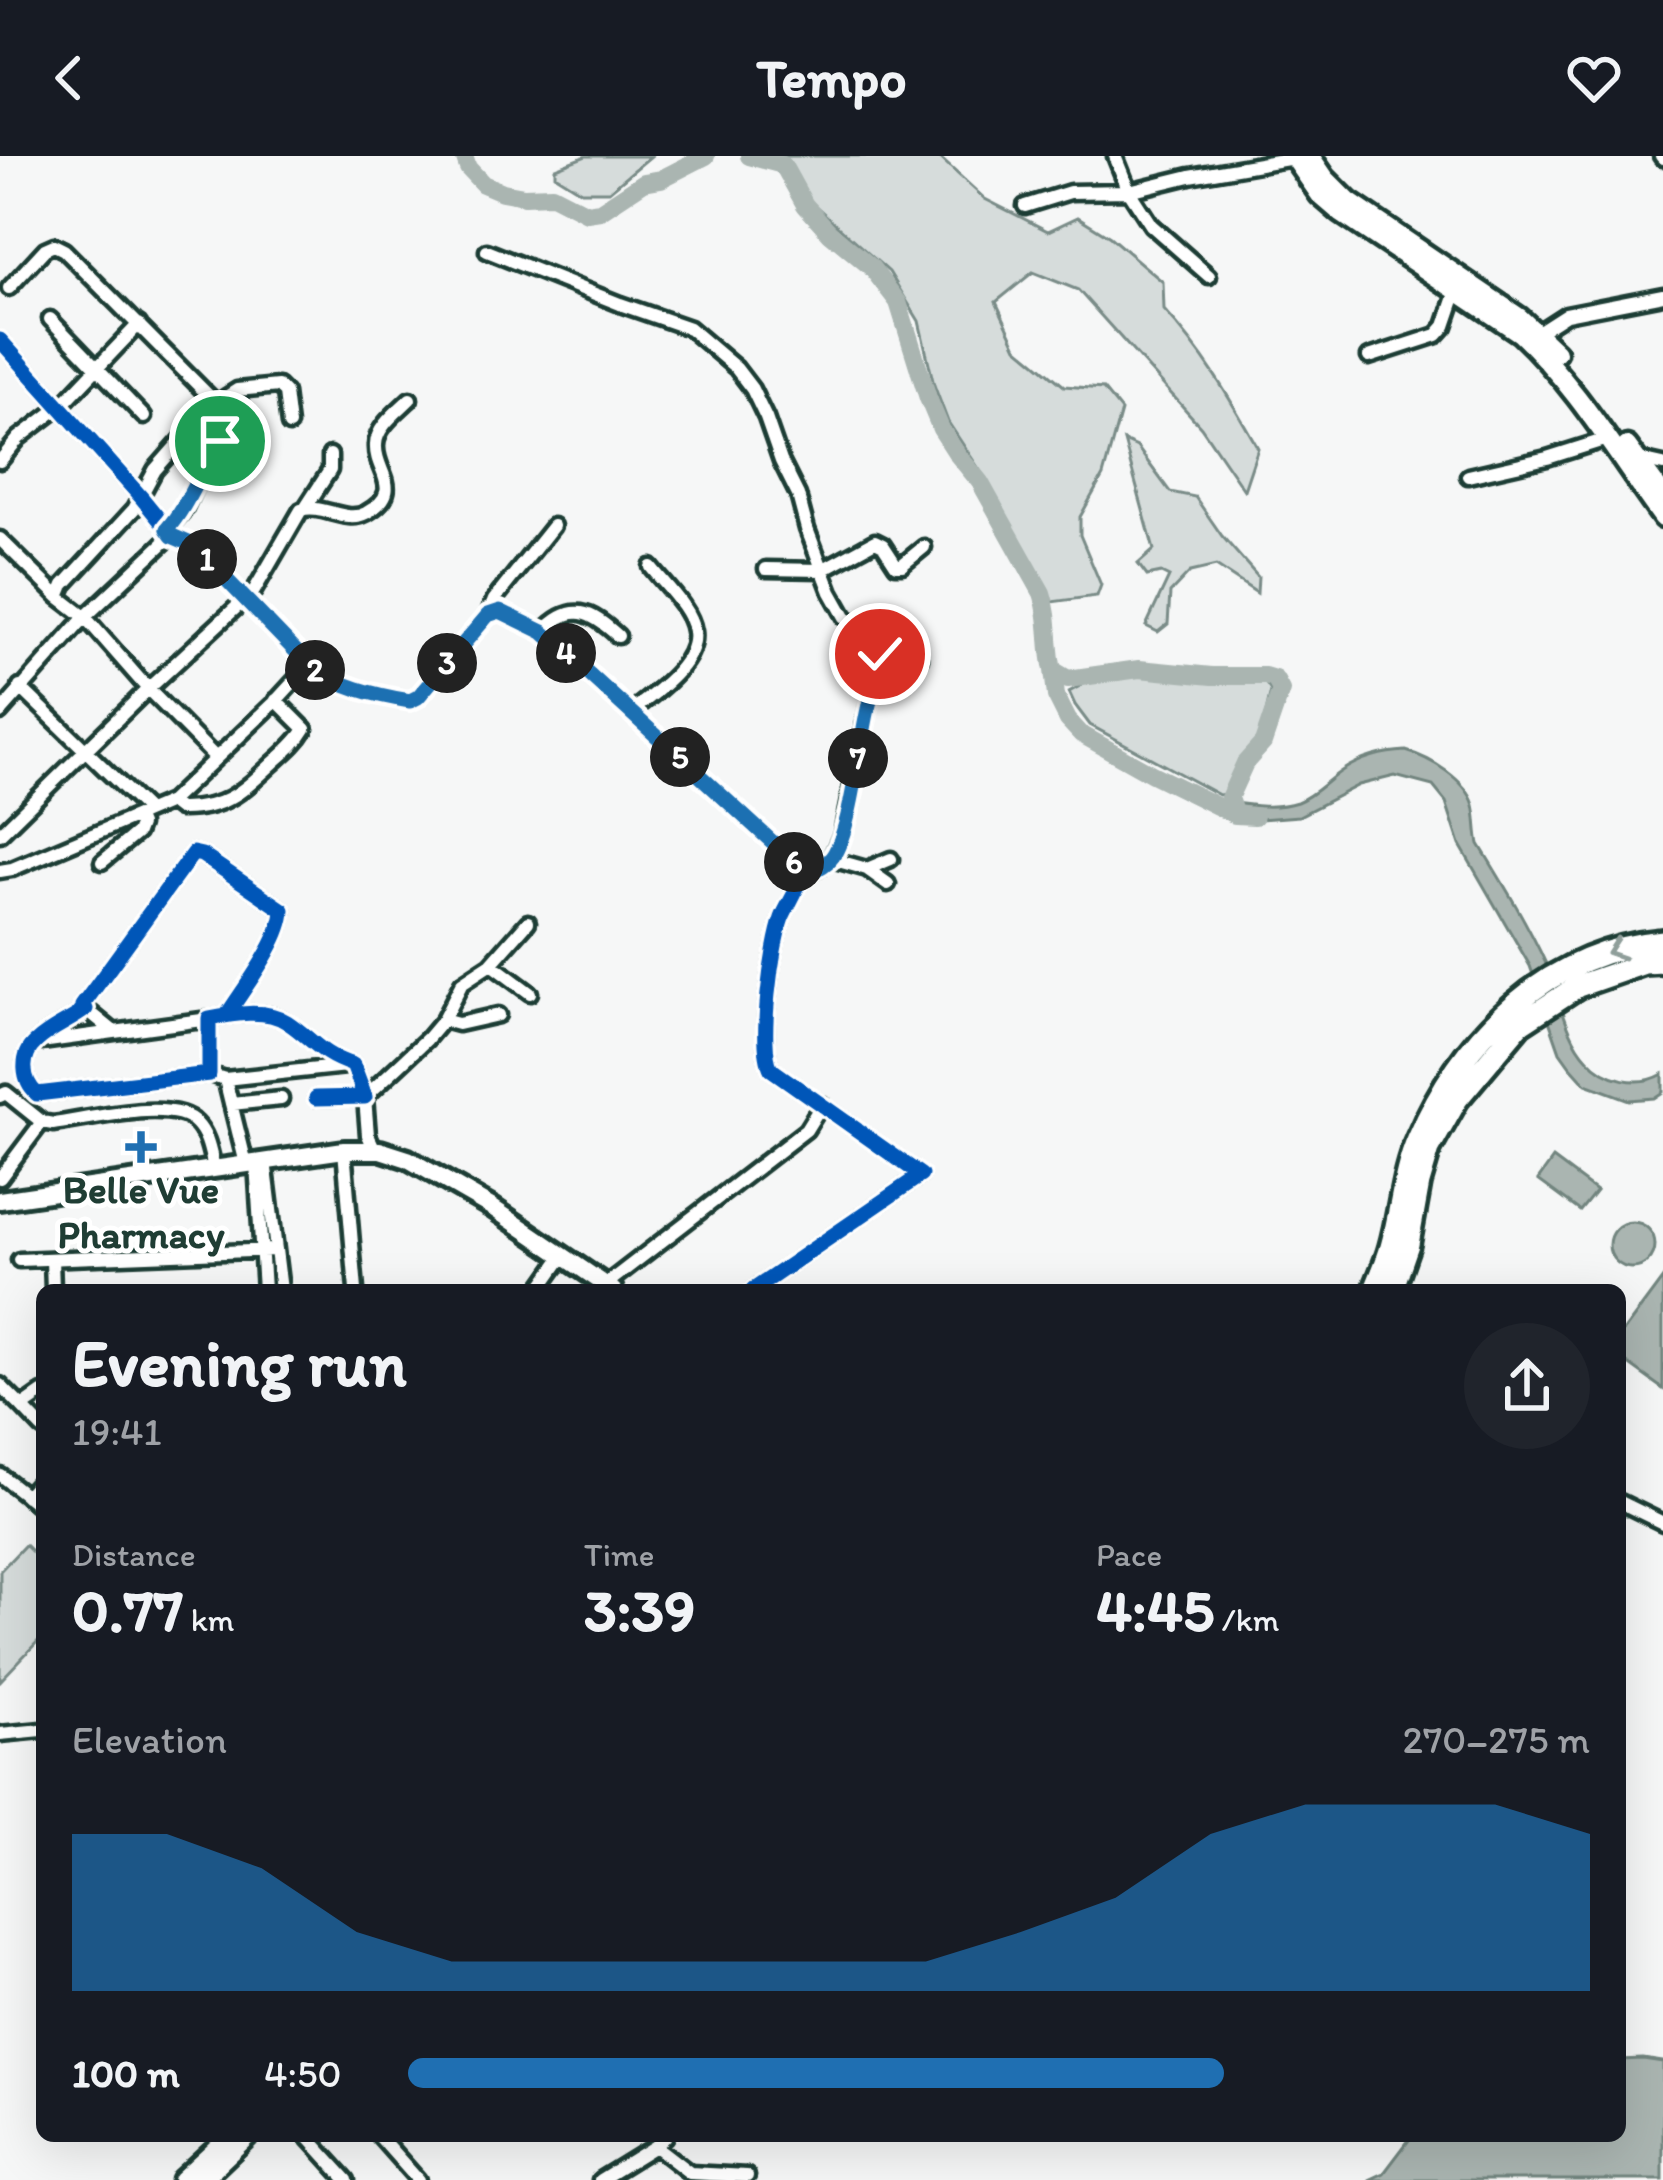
<!DOCTYPE html>
<meta charset="utf-8">
<style>
body{margin:0;font-family:Itim,sans-serif;background:#20242c;color:#f1f3f6;height:100vh;display:flex;flex-direction:column;font-size:45px;white-space:nowrap}
*{box-sizing:border-box;margin:0}
p{font-size:39px;color:#9ea1a6}
.icon{flex:none;width:66px;height:66px;fill:none;stroke:currentColor;stroke-width:2;stroke-linecap:round;stroke-linejoin:round}
.map{position:relative;flex:1;overflow:hidden}
.side{position:absolute;left:36px;top:1128px;width:1590px;height:858px;display:flex;flex-direction:column;background:#171b24;border-radius:18px;box-shadow:0 12px 48px #0002}
.side>*{flex:none}
.pin{position:absolute;display:grid;place-items:center;width:102px;height:102px;color:#fff;margin:-51px;border:6px solid #fff;border-radius:50%;box-shadow:0 3px 12px #0007}
.km{position:absolute;width:60px;height:60px;margin:-30px;border-radius:50%;background:#222;color:#fff;font-size:33px;line-height:60px;text-align:center}
.round{display:grid;place-items:center;flex:none;width:126px;height:126px;border-radius:63px;background:#20242c}
.summary{display:flex;align-items:center;justify-content:space-between;height:204px;padding:0 36px}
h1{font-size:66px;font-weight:800;line-height:90px}
.metrics{display:grid;grid-template-columns:repeat(3,1fr);gap:18px;height:204px;padding:12px 36px}
.metrics div{display:grid;align-content:center}
.metrics b{font-size:60px;font-weight:800}
.metrics small{font-size:33px;font-weight:400}
.metrics p{font-size:33px}
.chart{height:336px;padding:24px 36px}
.chart p{display:flex;justify-content:space-between}
.chart svg{width:100%;height:216px;margin-top:12px;fill:#1f6fb2;opacity:.7}
ul{padding:0 36px;list-style:none;font-size:39px}
li{display:grid;grid-template-columns:192px 144px 1fr;align-items:center;height:90px}
li i{height:30px;border-radius:15px;background:#1f6fb2}
header{display:flex;justify-content:space-between;align-items:center;height:156px;padding:0 36px;background:#171b24;font-size:54px;font-weight:800}
.map>svg:first-child{display:block}
.green{fill:#d6dcdb;stroke:#7a8c88;stroke-width:3}
.water{fill:#aab5b1;stroke:#72857f;stroke-width:3}
.lines{fill:none;stroke-linecap:round;stroke-linejoin:round}
.river{stroke:#aab5b1;stroke-width:18}
.minor-casing{stroke:#1f3d34;stroke-width:21}
.secondary-casing{stroke:#1f3d34;stroke-width:26}
.primary-casing{stroke:#1f3d34;stroke-width:27}
.trunk-casing{stroke:#1f3d34;stroke-width:30}
.minor{stroke:#fff;stroke-width:12}
.secondary{stroke:#fff;stroke-width:16}
.primary{stroke:#fff;stroke-width:18}
.trunk{stroke:#fff;stroke-width:21}
.cycleway-casing{stroke:#fff;stroke-width:22}
.cycleway{stroke:#0057b8;stroke-width:15}
.oneway{stroke:#8f9e9a}
.route-casing{stroke:#fff;stroke-width:24}
.route{stroke:#1f6fb2;stroke-width:15}
.poi-dot{fill:#1f6fb2;stroke:#fff;stroke-width:4.5}
.labels{text-anchor:middle;dominant-baseline:central;stroke-width:10;stroke-linejoin:round;paint-order:stroke}
.poi-label{font-size:39px;font-weight:bold;fill:#1f3d34;stroke:#fff}
</style>
<header><svg class="icon" aria-label="back" viewBox="0 0 24 24"><path d="M15 5l-7 7 7 7"/></svg>Tempo<svg class="icon" aria-label="heart" viewBox="0 0 24 24"><path d="M12 20l-8-8c-3-5 5-10 8-4 3-6 11-1 8 4z"/></svg></header>
<div class="map">
<svg width="1663" height="2024" viewBox="0 0 1663 2024">
<rect width="100%" height="100%" fill="#f6f7f7"/>
<filter id="ink" filterUnits="userSpaceOnUse"><feTurbulence type="fractalNoise" baseFrequency=".00833" numOctaves="2"/><feDisplacementMap in="SourceGraphic" scale="24" xChannelSelector="R" yChannelSelector="G"/><feConvolveMatrix kernelMatrix="1 2 1 2 8 2 1 2 1" color-interpolation-filters="sRGB"/></filter>
<g filter="url(#ink)">
<path class="green" d="M586,0H651L609,35H581L555,19V12Z
M760,0H938L985,43L1048,75L1078,61L1110,81L1163,126L1164,154C1204,197 1229,241 1258,292L1244,334L1201,271L1078,134L1033,116L996,146L1017,191L1064,230L1103,233L1121,255L1103,320L1080,361V379L1101,429L1097,440L1052,446L989,328L948,266L934,229L919,165L889,116Z
M1124,285L1137,291L1170,336L1195,341L1222,380L1258,421L1257,437L1216,410L1190,416L1170,437L1168,468L1158,476L1146,470L1169,421L1161,417L1147,420L1138,408L1154,394Z
M1141,517L1264,525L1271,535L1259,586L1240,607L1225,638L1219,639L1090,569L1075,549L1069,536L1093,523Z
M25,1389L42,1406V1481L0,1525V1415Z"/>
<path class="water" d="M1406,595C1430,602 1466,623 1474,649C1477,661 1476,675 1479,688C1503,727 1528,768 1547,810C1560,839 1565,879 1588,903C1606,924 1639,932 1663,918V936L1654,942L1629,944L1586,928L1570,910L1560,896L1530,810L1460,689L1446,646L1433,630L1395,620L1359,629L1299,660L1248,664L1235,659L1230,646C1252,650 1276,653 1297,646C1315,639 1327,624 1343,614C1363,601 1383,596 1406,595Z
M1553,1003L1596,1035L1580,1055L1538,1024Z
M1609 1089a23 23 0 1 1 46 0a23 23 0 1 1-46 0Z
M1663,1122V1233L1620,1202V1180Z
M1643,1903L1663,1906V2024H1369L1384,2017L1412,1980H1620V1904Z"/>
<g class="lines">
<path class="river" d="M464,0L468,12L483,28L502,36L524,40L552,39L587,57L600,55L644,26L661,23L706,0
M749,0L783,9L805,49L830,77L871,111L898,146L928,242L941,273L957,298L980,326L1042,437C1051,463 1047,489 1053,514L1068,523L1139,513L1212,520H1265L1275,523L1281,534L1263,587L1245,607L1229,642L1235,659L1255,660
M1053,514L1056,540L1068,564L1081,578L1152,618L1235,659"/>
<defs>
<path id="minor" d="M1115,0L1129,35L1151,69L1209,120
M1661,0L1663,2
M1025,50L1070,36L1129,35L1190,20L1294,2
M487,95L620,148L689,172L736,212L752,233L766,262L781,305L798,339L807,373L831,436L845,461L872,481L880,498V511L868,551L842,678L831,703L818,713L801,719
M9,132L45,93L54,89L64,94L210,241L206,256L155,314L134,353L64,429L59,441L85,461L148,533L216,602
M50,163L144,261
M1538,176L1566,158L1663,139
M0,184L141,341L172,379L193,389L309,509C338,530 374,539 409,545L418,541L488,459L500,455L543,476L793,705L801,719C798,736 788,747 782,762C772,789 758,890 771,913L921,1019L753,1134
M1369,201L1437,179L1445,170L1457,135
M1636,303L1663,309
M0,305L19,282L61,250L139,168
M1468,320L1547,302L1607,283
M306,351L330,314V299
M167,373L184,354L206,306L220,285L226,241L237,234L278,230L285,237L289,269
M0,383L59,441
M766,413L822,414L875,385L883,389L896,409H902L924,391
M488,459L494,444L553,370
M543,476C572,445 591,455 618,480
M872,481L882,483L920,502
M20,531L147,654
M631,556C653,538 699,508 694,475C691,453 665,429 651,411
M0,557L85,461L172,379
M170,646L179,653C223,654 241,637 272,608C284,597 297,587 305,573L276,544
M0,678L148,533L254,435L301,354C322,347 345,368 366,357C407,334 374,316 376,289C376,271 398,255 410,243
M831,703L867,713L888,728
M102,706L137,677L140,669L137,662
M867,713L891,703
M0,715L12,713L170,646L274,547L309,509
M491,808L530,837
M86,853L113,875
M227,859C244,832 282,784 283,754L202,699L193,697L82,850L86,853C71,865 50,872 36,886C20,900 22,925 37,938L209,918V863C233,858 266,852 287,866C314,884 319,898 353,909L365,941L316,942
M443,864L458,868L498,859
M41,886L209,863
M209,918L225,923L346,910
M225,923L246,1008
M0,940L6,937L42,966L53,968C86,964 174,941 196,967C208,979 210,996 214,1012
M231,948L281,943
M344,994L356,1134
M375,994L368,979L365,941L427,883L443,864L462,827L491,808L528,766
M265,1005L281,1134
M256,1007L264,1134
M0,1022L42,966
M52,1103L53,1134
M19,1104L275,1094
M605,1129L806,974L822,948
M539,1134L563,1100
M0,1229L22,1251L42,1237
M22,1251L42,1272
M0,1319L42,1352
M26,1340L42,1322
M1620,1346L1663,1367
M0,1578L42,1574
M307,1980L347,2024
M379,1980L418,2024
M655,1990L690,2017L747,2020
M600,2024L655,1990L665,1980"/>
<path id="secondary" d="M0,1044L344,994H380L408,1003L493,1052L613,1134"/>
<path id="primary" d="M1293,0L1320,39L1341,57L1520,177C1577,231 1617,299 1663,362
M1310,0L1325,22L1349,46L1520,162L1556,196
M1627,290L1663,339
M182,2024L230,1980
M201,2024L247,1980"/>
<path id="trunk" d="M1375,1134C1380,1120 1387,1106 1391,1091C1401,1056 1403,1017 1418,983C1462,880 1547,795 1663,785
M1392,1134L1408,1088L1419,1027L1429,993L1457,943L1520,868L1578,830L1644,807L1663,806"/>
</defs>
<use href="#minor" class="minor-casing"/>
<use href="#secondary" class="secondary-casing"/>
<use href="#primary" class="primary-casing"/>
<use href="#trunk" class="trunk-casing"/>
<use href="#minor" class="minor"/>
<use href="#secondary" class="secondary"/>
<use href="#primary" class="primary"/>
<use href="#trunk" class="trunk"/>
<defs>
<path id="cycleway" d="M0,184L141,341L172,379L193,389L309,509C338,530 374,539 409,545L418,541L488,459L500,455L543,476L793,705L801,719C798,736 788,747 782,762C772,789 758,890 771,913L921,1019L753,1134
M227,859C244,832 282,784 283,754L202,699L193,697L82,850L86,853C71,865 50,872 36,886C20,900 22,925 37,938L209,918V863C233,858 266,852 287,866C314,884 319,898 353,909L365,941L316,942"/>
</defs>
<use href="#cycleway" class="cycleway-casing"/>
<use href="#cycleway" class="cycleway"/>
</g>
<defs><path id="oneway-chevron" d="M-2-3.5L2.5 0L-2 3.5" fill="none" stroke-width="1.6" stroke-linecap="round" stroke-linejoin="round" transform="scale(3)"/></defs>
<use class="oneway" href="#oneway-chevron" transform="translate(1615 794) rotate(161)"/>
</g>
<g class="lines" filter="url(#ink)">
<defs>
<path id="route" d="M220,285C199,314 190,347 167,373L172,380L193,389L309,509C338,530 374,539 410,545L418,541L488,459L500,455L543,476L793,705L801,719C813,715 825,711 833,700C852,670 859,591 868,553C872,534 880,517 880,498"/>
</defs>
<use href="#route" class="route-casing"/>
<use href="#route" class="route"/>
</g>
<path class="poi-dot" d="M135 973h12v12h12v12h-12v12h-12v-12h-12v-12h12z"/>
<g class="labels">
<g class="poi-label">
<text x="141" y="1033">Belle Vue<tspan x="141" dy="45">Pharmacy</tspan></text>
</g>
</g>
</svg>
<div class="pin" style="left:220px;top:285px;background:#1e9e55"><svg class="icon" aria-label="arrive" viewBox="0 0 24 24"><path d="M6 21V4h12l-3 4 3 4H6"/></svg></div>
<div class="pin" style="left:880px;top:498px;background:#d93025"><svg class="icon" aria-label="check" viewBox="0 0 24 24"><path d="M5 12l5 5 9-10"/></svg></div>
<b class="km" style="left:207px;top:403px">1</b>
<b class="km" style="left:315px;top:514px">2</b>
<b class="km" style="left:447px;top:507px">3</b>
<b class="km" style="left:566px;top:497px">4</b>
<b class="km" style="left:680px;top:601px">5</b>
<b class="km" style="left:794px;top:706px">6</b>
<b class="km" style="left:858px;top:602px">7</b>
<section class="side">
<div class="summary"><div><h1>Evening run</h1><p>19:41</p></div><a class="round"><svg class="icon" aria-label="share" viewBox="0 0 24 24"><path d="M12 15V3M7 8l5-5 5 5M5 13v7h14v-7"/></svg></a></div>
<div class="metrics">
<div><p>Distance</p><b>0.77<small> km</small></b></div>
<div><p>Time</p><b>3:39</b></div>
<div><p>Pace</p><b>4:45<small> /km</small></b></div>
</div>
<div class="chart"><p><span>Elevation</span>270–275 m</p>
<svg viewBox="0 0 160 44" preserveAspectRatio="none"><path d="M0 44V12L10 12L20 19L30 32L40 38L50 38L60 38L70 38L80 38L90 38L100 32L110 25L120 12L130 6L140 6L150 6L160 12V44z"/></svg>
</div>
<ul>
<li><b>100 m</b>4:50<i style="width:69%"></i></li>
</ul>
</section>
</div>
